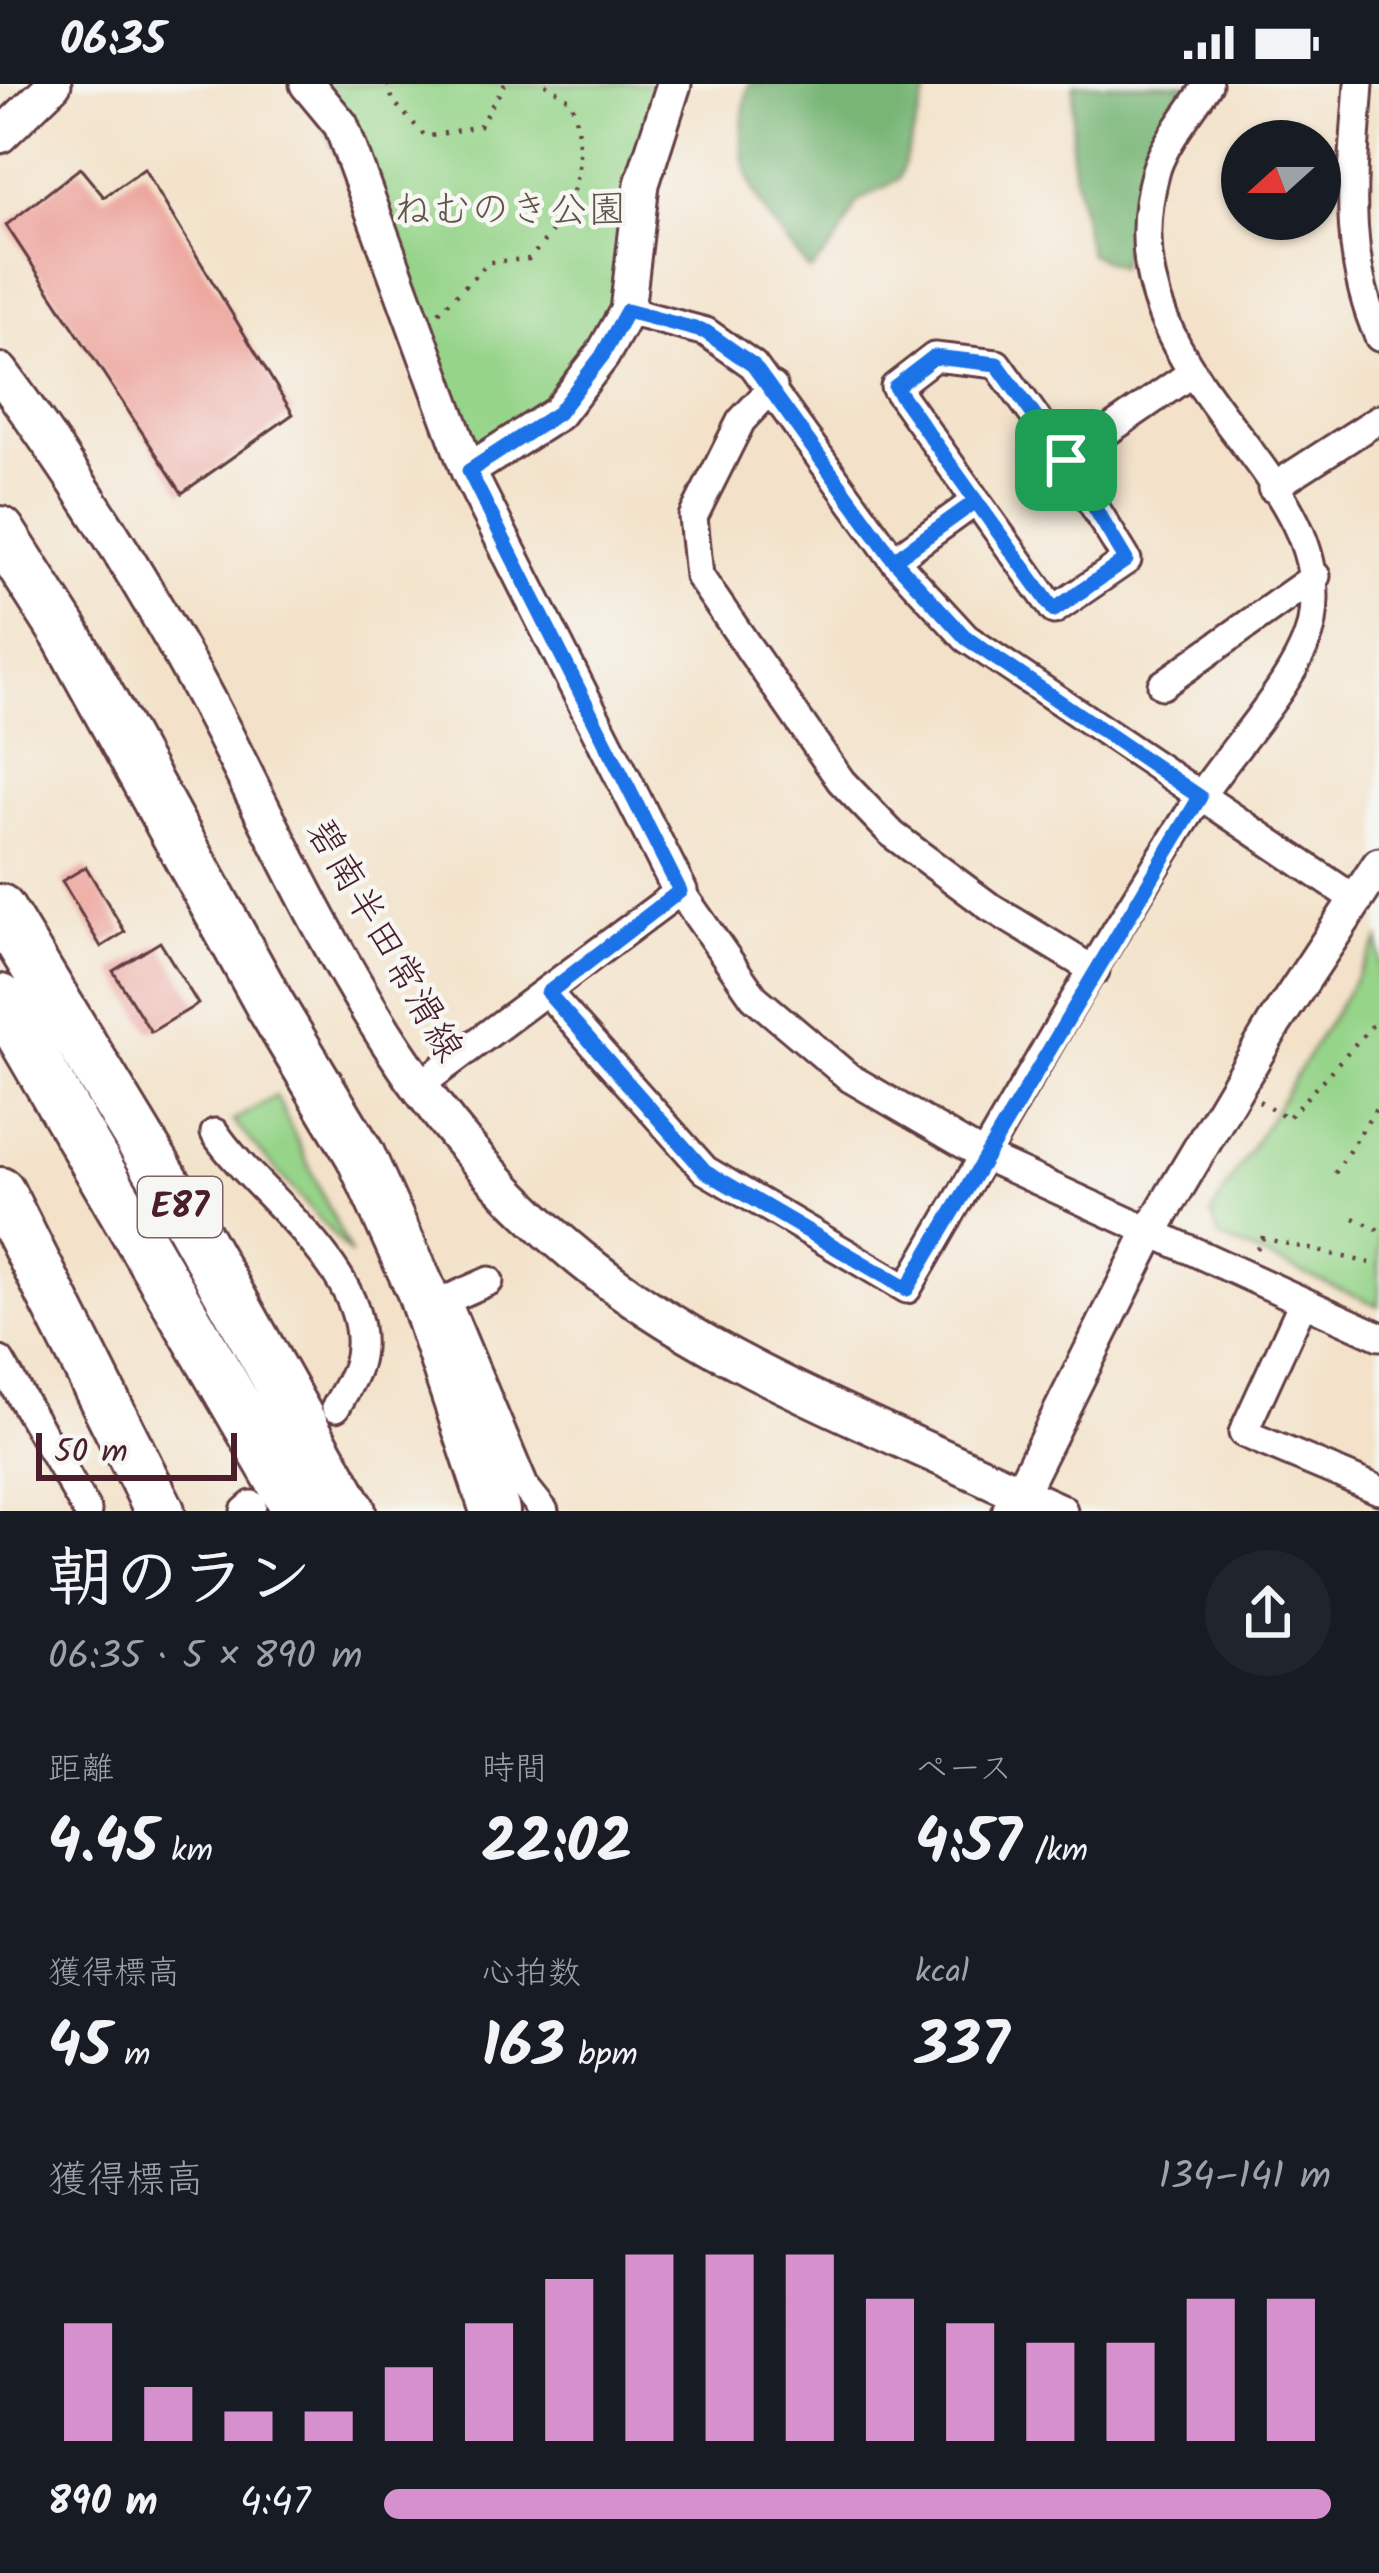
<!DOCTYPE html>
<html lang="ja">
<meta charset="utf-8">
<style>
body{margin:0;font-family:Kalam,"Klee One",sans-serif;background:#20242c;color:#f1f3f6;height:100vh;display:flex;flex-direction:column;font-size:45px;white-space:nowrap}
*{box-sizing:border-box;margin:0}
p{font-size:39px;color:#9ea1a6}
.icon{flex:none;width:66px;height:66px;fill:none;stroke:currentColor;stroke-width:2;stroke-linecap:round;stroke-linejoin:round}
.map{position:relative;height:1427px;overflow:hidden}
.sheet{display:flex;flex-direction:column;background:#171b24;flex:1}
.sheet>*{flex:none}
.needle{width:78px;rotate:249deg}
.fabs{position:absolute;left:1221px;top:36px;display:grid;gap:24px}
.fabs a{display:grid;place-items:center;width:120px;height:120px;border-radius:50%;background:#171b24;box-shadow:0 3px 9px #0004;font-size:60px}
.scale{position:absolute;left:36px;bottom:30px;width:201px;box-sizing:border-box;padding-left:12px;border:6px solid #4a1f2b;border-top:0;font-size:33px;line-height:42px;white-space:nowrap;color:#4a1f2b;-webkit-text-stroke:9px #f6f6f2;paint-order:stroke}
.pin{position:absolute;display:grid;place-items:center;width:102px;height:102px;color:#fff;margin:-51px;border-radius:24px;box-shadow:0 6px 18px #0006}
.round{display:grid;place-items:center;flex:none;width:126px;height:126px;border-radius:63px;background:#20242c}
.headline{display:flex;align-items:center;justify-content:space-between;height:204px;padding:0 48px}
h1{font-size:66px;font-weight:800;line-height:90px}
.figures{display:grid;grid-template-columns:repeat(3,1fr);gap:18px;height:204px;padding:12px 48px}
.figures div{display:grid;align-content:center}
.figures b{font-size:60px;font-weight:800}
.figures small{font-size:33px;font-weight:400}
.figures p{font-size:33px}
.chart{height:336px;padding:24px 48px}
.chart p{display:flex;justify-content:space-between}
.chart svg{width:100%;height:216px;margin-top:12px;stroke:#d690ce;stroke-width:6}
ul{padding:0 48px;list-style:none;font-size:39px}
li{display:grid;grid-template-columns:192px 144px 1fr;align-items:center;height:90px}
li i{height:30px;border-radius:15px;background:#d690ce}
.status{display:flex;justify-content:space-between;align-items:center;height:84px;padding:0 60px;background:#171b24;direction:ltr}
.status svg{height:33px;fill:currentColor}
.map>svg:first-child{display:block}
.green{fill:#96d48a;stroke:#707a5a;stroke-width:3}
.forest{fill:#78b676;stroke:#616a50;stroke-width:3}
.building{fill:#ec9d95}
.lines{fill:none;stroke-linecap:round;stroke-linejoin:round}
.minor-casing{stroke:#633c43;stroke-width:33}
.tertiary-casing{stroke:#633c43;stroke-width:39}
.secondary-casing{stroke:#633c43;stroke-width:42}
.motorway-casing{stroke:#633c43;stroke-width:54}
.path{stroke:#633c43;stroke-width:4.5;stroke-dasharray:3 9;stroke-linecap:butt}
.minor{stroke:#fff;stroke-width:27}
.tertiary{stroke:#fff;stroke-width:33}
.secondary{stroke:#fff;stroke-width:36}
.motorway{stroke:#fff;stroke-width:48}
.route-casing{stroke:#fff;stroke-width:24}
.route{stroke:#1a73e8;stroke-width:15}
.labels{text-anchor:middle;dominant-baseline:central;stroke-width:9;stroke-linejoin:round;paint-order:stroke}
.shield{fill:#f6f6f2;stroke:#7e6067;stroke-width:3}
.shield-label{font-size:36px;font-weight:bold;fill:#4a1f2b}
.park-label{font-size:39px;fill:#615548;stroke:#f6f6f2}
.street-label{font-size:39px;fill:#4a1f2b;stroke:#f6f6f2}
</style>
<div class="status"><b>06:35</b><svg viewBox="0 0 49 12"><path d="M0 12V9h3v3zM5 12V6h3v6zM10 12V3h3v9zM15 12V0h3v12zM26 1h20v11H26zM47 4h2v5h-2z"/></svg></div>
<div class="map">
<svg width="1379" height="1427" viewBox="0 0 1379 1427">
<rect width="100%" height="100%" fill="#f6f6f2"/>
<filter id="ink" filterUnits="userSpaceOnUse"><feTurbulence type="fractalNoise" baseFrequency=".00833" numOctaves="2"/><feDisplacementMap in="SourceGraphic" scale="24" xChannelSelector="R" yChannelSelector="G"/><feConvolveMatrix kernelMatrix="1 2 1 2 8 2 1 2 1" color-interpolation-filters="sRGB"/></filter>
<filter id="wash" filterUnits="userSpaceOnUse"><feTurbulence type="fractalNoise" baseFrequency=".004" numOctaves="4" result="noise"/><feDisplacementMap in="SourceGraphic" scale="48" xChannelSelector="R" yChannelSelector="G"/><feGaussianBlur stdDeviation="2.7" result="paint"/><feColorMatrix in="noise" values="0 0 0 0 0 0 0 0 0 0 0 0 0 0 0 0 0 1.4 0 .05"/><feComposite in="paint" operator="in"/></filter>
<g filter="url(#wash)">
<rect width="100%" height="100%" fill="#f3e2c9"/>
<path class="green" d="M307,0H674L602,272L468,387Z
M1379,856V1222L1219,1153L1211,1130Z
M276,1012L351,1171L233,1037Z"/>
<path class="forest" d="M749,0H929L899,95L858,118L837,157L810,187C758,123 727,87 749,0Z
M1074,0H1187L1154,55L1119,184L1089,169L1071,71Z"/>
<g id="blocks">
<path class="building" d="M80,84L104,113L144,85L293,330L182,409L6,141Z
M86,783L125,848L101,863L62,797Z
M160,858L198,920L151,948L113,887Z"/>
</g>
</g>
<g filter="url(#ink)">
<use href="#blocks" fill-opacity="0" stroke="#633c43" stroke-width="3"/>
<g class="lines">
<defs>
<path id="minor" d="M1359,0C1353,89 1342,170 1379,253
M627,227L706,248L753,281L894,476L966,554L1356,816
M773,303L741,337L693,433L699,492L841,697L893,751L990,823L1095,887
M1066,376L997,280L934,273L895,303L1054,526L1127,476L1066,376L1193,288
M1272,404L1379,335
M894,476L976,417
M1162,601L1316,492
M548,909L705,1086L907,1205C1002,1041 1096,873 1200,713C1231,665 1302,592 1312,538C1339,378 1097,295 1156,86C1165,57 1192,26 1208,0
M416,1004L680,807L754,913L850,994L984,1072L1379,1252
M215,1049C257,1112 382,1194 357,1281C353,1295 343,1310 336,1323
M489,1197L446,1216L524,1402L544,1427
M1303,1218L1243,1349L1379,1406
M0,1277L87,1427
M245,1427L252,1421"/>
<path id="tertiary" d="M307,0L341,41L468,387L680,807
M0,52L54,0
M468,387L558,329L602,272L627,227L642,100L674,0
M1060,1427L1020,1409L1150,1149L1274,940L1379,781"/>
<path id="secondary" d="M0,288C83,402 160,524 224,650C327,854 409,1043 596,1187C721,1284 878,1342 1020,1409L1011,1427"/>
<path id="motorway" d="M0,447L65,549L270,921L360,1071L421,1206L495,1427
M0,825L174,1112L351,1427
M0,915L298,1427
M0,1108L160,1427"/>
</defs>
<use href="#minor" class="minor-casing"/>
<use href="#tertiary" class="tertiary-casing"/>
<use href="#secondary" class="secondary-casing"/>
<use href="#motorway" class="motorway-casing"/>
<path class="path" d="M388,0L393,17L426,53L479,42L505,0
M439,228L489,178L529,175C575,124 590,83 571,16L545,0
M1259,1017L1288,1034L1379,934
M1335,1089L1379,1020
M1354,1134L1379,1146
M1257,1165L1262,1154L1379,1181"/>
<use href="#minor" class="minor"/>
<use href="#tertiary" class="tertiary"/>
<use href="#secondary" class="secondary"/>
<use href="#motorway" class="motorway"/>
</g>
</g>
<g class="lines" filter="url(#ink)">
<defs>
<path id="route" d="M1066,376L1126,476L1054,526L976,417L894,476L753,281L706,248L627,227L602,272L558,329L469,387L680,807L548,909L705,1087L907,1205L1200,713L966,554L894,476L976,417L895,303L934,273L997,280L1066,376"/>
</defs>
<use href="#route" class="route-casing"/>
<use href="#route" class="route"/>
</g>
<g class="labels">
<rect class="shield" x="138" y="1093" width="84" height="60" rx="9"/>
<g class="shield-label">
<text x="180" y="1123">E87</text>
</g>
<g class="park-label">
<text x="510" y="128">ねむのき公園</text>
</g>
<g class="street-label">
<text transform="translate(383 857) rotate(60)">碧南半田常滑線</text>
</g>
</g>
</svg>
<div class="fabs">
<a><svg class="needle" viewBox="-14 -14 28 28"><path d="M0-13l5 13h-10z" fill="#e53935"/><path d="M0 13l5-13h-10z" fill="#9ea1a6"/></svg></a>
</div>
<div class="scale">50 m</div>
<div class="pin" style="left:1066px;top:376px;background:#1e9e55"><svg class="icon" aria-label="arrive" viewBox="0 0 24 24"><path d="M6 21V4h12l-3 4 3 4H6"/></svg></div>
</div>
<section class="sheet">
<div class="headline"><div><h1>朝のラン</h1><p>06:35 · 5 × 890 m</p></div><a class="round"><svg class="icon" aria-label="share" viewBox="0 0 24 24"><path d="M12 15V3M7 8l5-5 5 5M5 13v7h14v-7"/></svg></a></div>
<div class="figures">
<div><p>距離</p><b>4.45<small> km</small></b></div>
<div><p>時間</p><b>22:02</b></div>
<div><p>ペース</p><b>4:57<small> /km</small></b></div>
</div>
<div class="figures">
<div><p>獲得標高</p><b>45<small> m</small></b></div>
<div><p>心拍数</p><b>163<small> bpm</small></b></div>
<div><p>kcal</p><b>337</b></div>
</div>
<div class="chart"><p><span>獲得標高</span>134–141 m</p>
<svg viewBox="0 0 160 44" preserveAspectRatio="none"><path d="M5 44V20M15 44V33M25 44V38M35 44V38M45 44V29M55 44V20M65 44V11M75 44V6M85 44V6M95 44V6M105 44V15M115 44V20M125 44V24M135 44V24M145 44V15M155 44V15"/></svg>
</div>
<ul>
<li><b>890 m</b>4:47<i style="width:100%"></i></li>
</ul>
</section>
